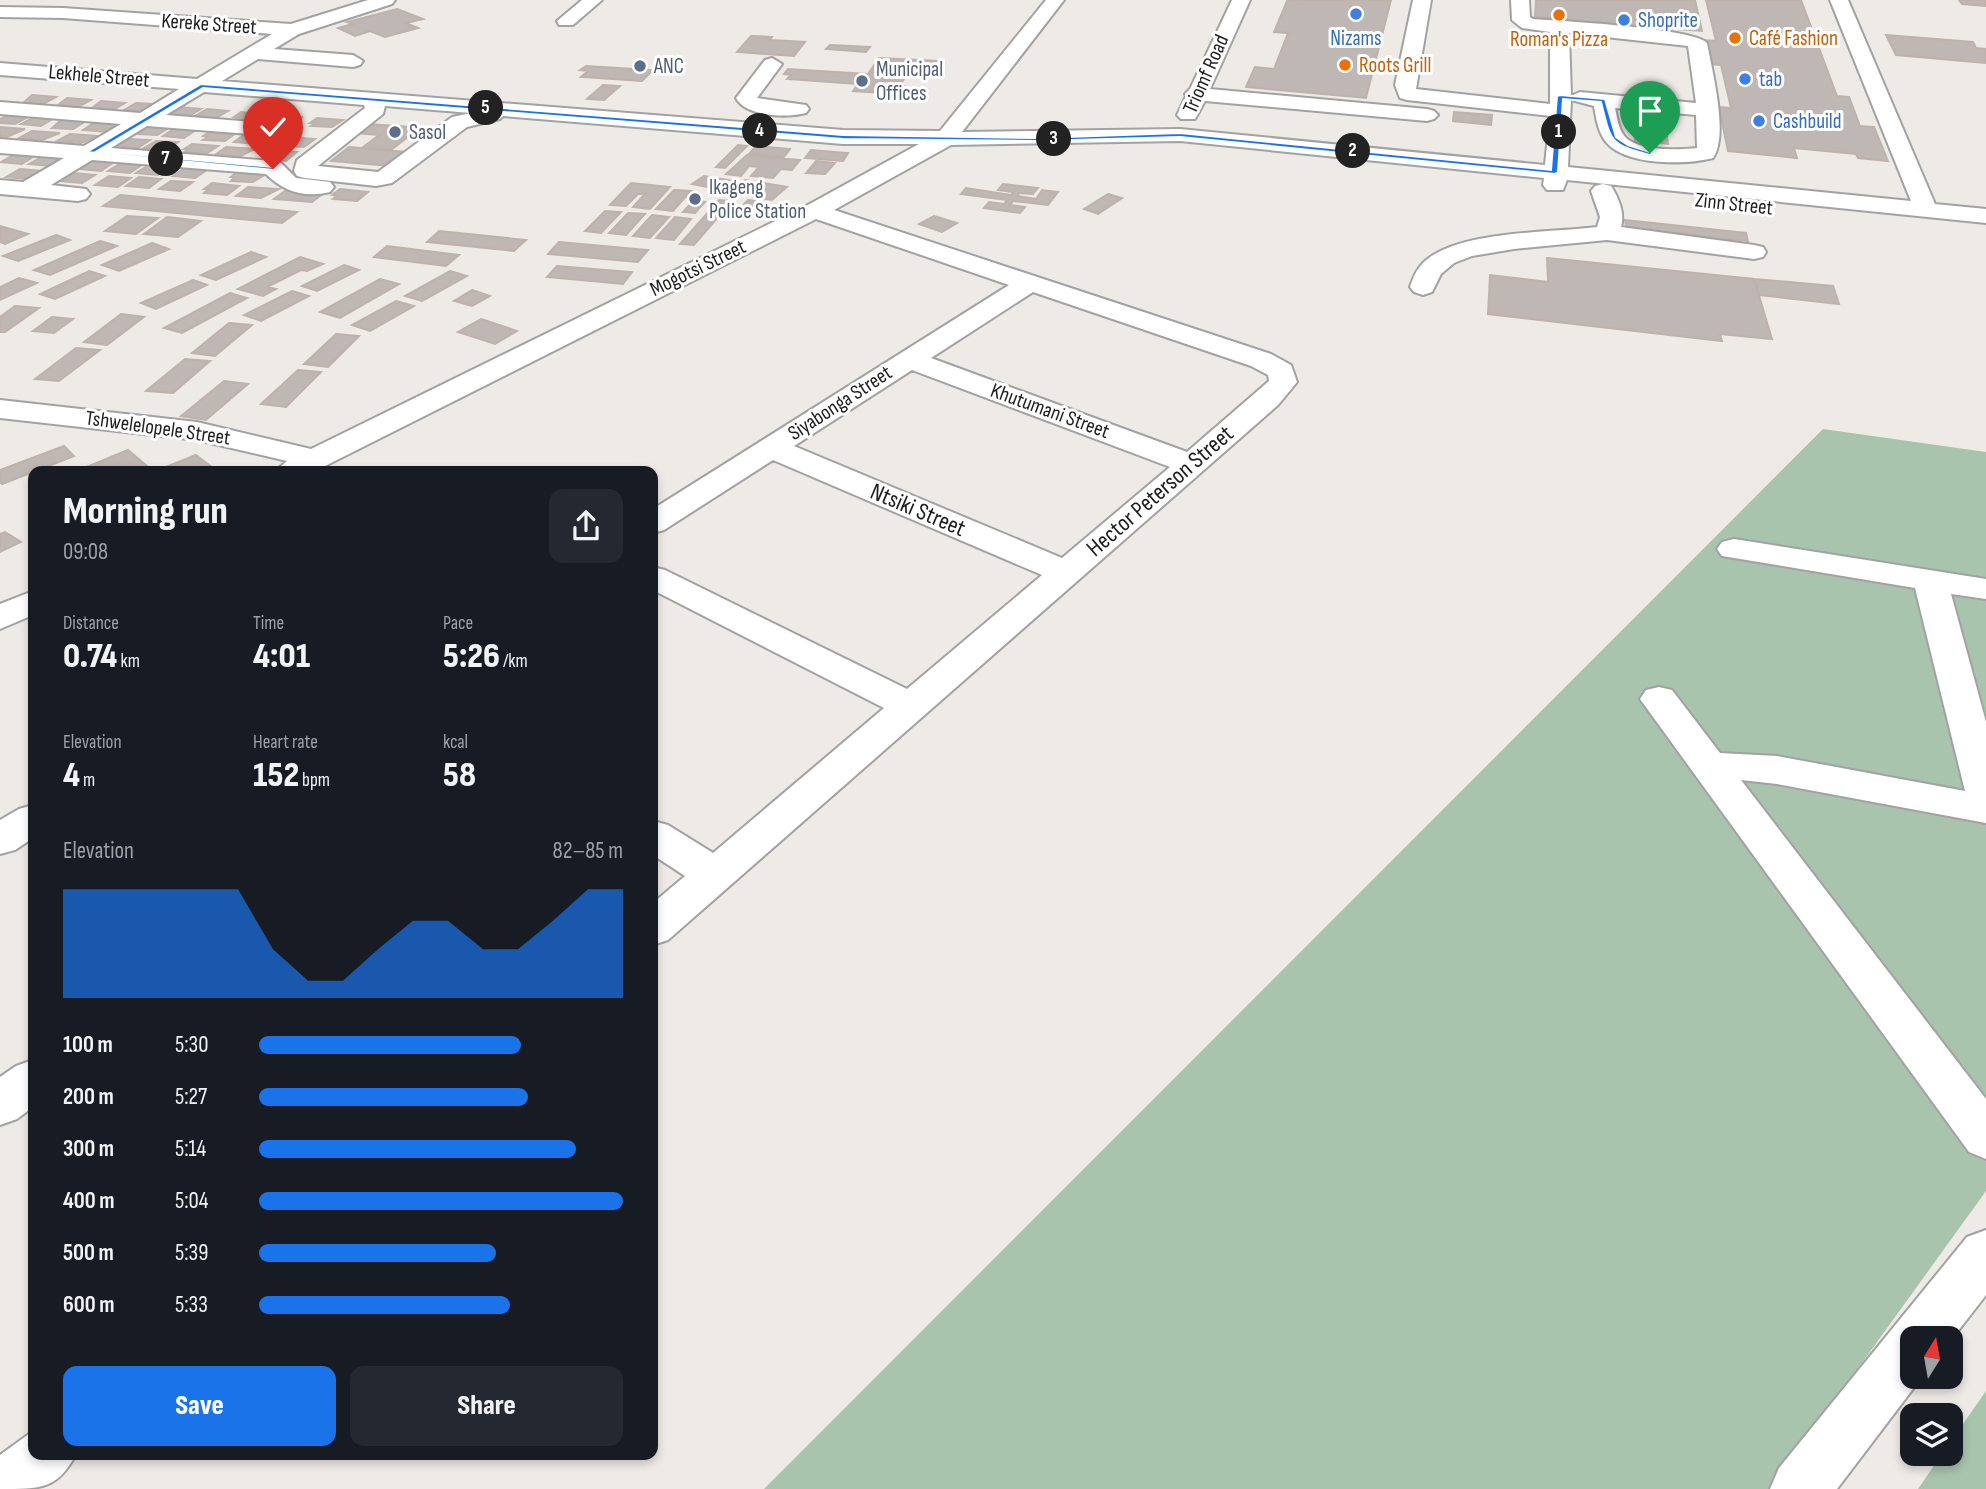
<!DOCTYPE html>
<meta charset="utf-8">
<style>
body{margin:0;font-family:"Sofia Sans Condensed",sans-serif;background:#242831;color:#f1f3f6;height:100vh;display:flex;flex-direction:column;font-size:26px;white-space:nowrap}
*{box-sizing:border-box;margin:0}
p{font-size:23px;color:#9ea1a6}
.icon{flex:none;width:38px;height:38px;fill:none;stroke:currentColor;stroke-width:2;stroke-linecap:round;stroke-linejoin:round}
.map{position:relative;flex:1;overflow:hidden}
.sheet{position:absolute;left:28px;top:466px;width:630px;height:994px;display:flex;flex-direction:column;background:#171b24;border-radius:14px;box-shadow:0 4px 10px #0003}
.sheet>*{flex:none}
.needle{width:46px;rotate:11deg}
.tools{position:absolute;left:1900px;top:1326px;display:grid;gap:14px}
.tools a{display:grid;place-items:center;width:63px;height:63px;border-radius:14px;background:#171b24;box-shadow:0 4px 10px #0003;font-size:35px}
.pin{position:absolute;display:grid;place-items:center;width:60px;height:60px;color:#fff;margin:-72px -30px;border-radius:50% 50% 50% 0;rotate:-45deg;box-shadow:0 0 7px #0007}
.pin .icon{rotate:45deg}
.km{position:absolute;width:35px;height:35px;margin:-18px;border-radius:50%;background:#222;color:#fff;font-size:19px;line-height:35px;text-align:center}
.round{display:grid;place-items:center;flex:none;width:74px;height:74px;border-radius:14px;background:#242831}
.summary{display:flex;align-items:center;justify-content:space-between;height:119px;padding:0 35px}
h1{font-size:38px;font-weight:800;line-height:52px}
.figures{display:grid;grid-template-columns:repeat(3,1fr);gap:10px;height:119px;padding:7px 35px}
.figures div{display:grid;align-content:center}
.figures b{font-size:35px;font-weight:800}
.figures small{font-size:19px;font-weight:400}
.figures p{font-size:19px}
.chart{height:196px;padding:14px 35px}
.chart p{display:flex;justify-content:space-between}
.chart svg{width:100%;height:126px;margin-top:7px;fill:#1a73e8;opacity:.7}
.button{display:flex;gap:14px;margin-top:auto;padding:14px 35px}
.button a{flex:1;height:80px;border-radius:14px;background:#1a73e8;color:#fff;font-size:28px;font-weight:800;line-height:80px;text-align:center}
.button a+a{background:#242831;color:#f1f3f6}
ul{padding:0 35px;list-style:none;font-size:23px}
li{display:grid;grid-template-columns:112px 84px 1fr;align-items:center;height:52px}
li i{height:18px;border-radius:9px;background:#1a73e8}
.map>svg:first-child{display:block}
.cemetery{fill:#a9c4ad}
.building{fill:#beb7b3;stroke:#beb2aa;stroke-width:2}
.lines{fill:none;stroke-linecap:round;stroke-linejoin:round}
.minor-casing{stroke:#a2a2a2;stroke-width:4}
.minor{fill:#fff;fill-rule:evenodd}
.route{fill:#1a73e8;stroke:#fff;stroke-width:2}
.shop-dot{fill:#3f7fe0;stroke:#fff;stroke-width:2.5}
.food-dot{fill:#e8710a;stroke:#fff;stroke-width:2.5}
.service-dot{fill:#5c6f8a;stroke:#fff;stroke-width:2.5}
.labels{text-anchor:middle;dominant-baseline:central;stroke-width:6;stroke-linejoin:round;paint-order:stroke}
.far-shop-label{font-size:21px;fill:#366cbe;stroke:#fff;text-anchor:start}
.far-street-label{font-size:21px;fill:#1e1e1e;stroke:#fff}
.far-food-label{font-size:21px;fill:#c56008;stroke:#fff;text-anchor:start}
.far-service-label{font-size:21px;fill:#4e5e75;stroke:#fff;text-anchor:start}
.street-label{font-size:24px;fill:#1e1e1e;stroke:#fff}
</style>
<div class="map">
<svg width="1986" height="1489" viewBox="0 0 1986 1489">
<rect width="100%" height="100%" fill="#eeebe6"/>
<path class="cemetery" d="M1823,429L1986,452V1191L1771,1489H764Z
M1986,1391V1489H1918L1942,1454H1951V1441Z"/>
<path class="building" d="M1301,0H1391L1366,98L1246,87L1255,67L1274,69L1288,33L1274,32L1287,1Z
M1536,0H1695L1702,31L1661,28L1662,31L1574,24L1573,20L1535,17Z
M1706,0H1801L1837,96L1849,97L1860,126L1874,127L1888,161L1858,158L1856,154L1794,148L1797,158L1728,151L1719,107L1731,108L1721,65L1709,64L1704,40L1716,41Z
M1959,0H1986V6L1962,4Z
M397,9L423,19L406,23L418,28L385,37L370,31L355,36L338,28L353,24L347,22Z
M1886,35L1973,42L1976,48L1986,49V63L1896,55Z
M751,36L772,37L770,40L805,42L794,56L737,52Z
M830,45L870,47L866,52L826,49Z
M879,58L938,61L932,70L896,68L892,74L907,75L902,82L881,81L879,84L904,86L899,94L853,91L858,84L787,79L791,75L784,74L788,69L868,74Z
M586,66L653,70L642,81L581,77L588,71L580,70Z
M603,85L620,86L604,100L587,99Z
M32,95L56,97L43,104L23,103Z
M67,98L91,100L78,107L58,105Z
M101,101L125,103L113,110L92,108Z
M136,103L155,104L143,112L124,110Z
M180,107L201,109L189,116L169,114Z
M207,109L228,111L216,118L195,116Z
M241,112L266,114L255,121L234,120L239,117H234Z
M1454,112L1492,115L1491,125L1453,121Z
M8,115L28,117L15,124L0,123V119Z
M274,115L303,117L287,124L264,122Z
M34,117L54,118L41,126L21,124Z
M317,118L343,120L332,127L311,126L315,123H310Z
M61,120L86,121L73,129L52,128Z
M1633,120L1665,123L1668,144L1635,141Z
M95,122L121,124L108,132L83,130Z
M367,124L444,129L432,139L408,137L391,150L362,148L379,135L355,133Z
M149,126L169,128L157,135L136,134Z
M0,127L25,129L7,137L0,136Z
M175,128L196,130L184,138L163,136Z
M32,131L60,133L42,140L19,138Z
M211,131L236,133L225,141L203,140L208,137L203,136Z
M70,134L98,136L81,143L57,141Z
M245,134L274,136L257,144L234,142Z
M289,137L315,139L304,147L282,146L286,143L281,142Z
M129,139L150,140L138,148L116,146Z
M156,141L178,142L166,150L144,148Z
M192,144L218,146L206,154L184,152L189,149H184Z
M738,145L747,146L725,168L716,167Z
M756,146L790,149L784,157L749,154Z
M226,147L255,149L239,157L215,155Z
M349,147L408,152L391,166L331,161Z
M271,150L297,152L286,161L264,159L268,156H263Z
M811,150L848,153L843,161L805,158Z
M15,154L36,155L22,164L1,162Z
M747,155L800,160L792,170L781,169L773,178L751,176L759,167L749,166L741,176L726,174Z
M43,156L64,157L51,166L29,164Z
M93,160L114,162L101,171L80,169Z
M816,161L835,163L825,174L806,173Z
M121,163L143,164L130,173L108,171Z
M149,165L171,167L158,175L136,173Z
M185,168L207,170L195,178L173,176Z
M20,169L42,171L28,179L6,177Z
M238,171L266,174L253,182L231,181L235,177H231Z
M73,173L95,175L82,183L59,181Z
M109,176L131,178L118,187L95,185Z
M704,176L734,181L722,190L692,184Z
M139,177L161,179L149,188L126,186Z
M745,180L787,187L772,200L729,192Z
M171,181L193,182L180,191L159,189Z
M212,183L239,186L227,195L204,193L209,189H204Z
M631,183L670,187L650,209L633,207L645,194H638L626,206L610,205Z
M1003,184L1038,188L1033,194L1019,193L1017,196L1036,199L1042,190L1058,192L1048,205L1013,201L1010,205L1025,207L1020,213L984,208L989,202L1004,204L1007,200L961,194L966,188L1011,195L1013,192L998,190Z
M248,187L279,189L261,198L236,196Z
M340,189L368,192L357,201L333,199L337,196L332,195Z
M286,190L324,193L312,202L274,199Z
M674,190L691,191L673,211L656,209Z
M1108,194L1122,198L1098,214L1084,209Z
M120,195L297,212L282,223L103,206Z
M694,200L705,202L695,213L683,212Z
M719,200L732,201L694,245L680,244Z
M748,200L765,202L757,210L740,208Z
M605,211L621,212L601,233L585,231Z
M628,213L645,214L626,235L609,233Z
M652,215L669,217L650,238L633,236Z
M127,216L158,218L136,234L105,231Z
M934,216L957,223L942,232L919,224Z
M167,217L201,221L178,237L144,234Z
M675,217L691,219L674,240L656,238Z
M1625,220L1746,233L1748,241L1626,228Z
M0,226L28,234L5,244L0,242Z
M439,231L526,240L514,251L427,242Z
M56,235L70,240L18,261L3,256Z
M100,241L117,246L50,275L34,270Z
M559,242L648,250L638,262L548,254Z
M152,243L169,249L119,271L102,265Z
M387,246L459,255L446,266L374,257Z
M251,252L266,257L216,280L201,275Z
M300,257L323,264L307,271L301,270L267,287L276,289L263,296L238,289Z
M1547,258L1754,279L1772,339L1720,334L1722,341L1488,314L1490,275L1548,282Z
M344,265L359,270L317,291L302,286Z
M557,266L632,272L623,284L547,277Z
M89,271L105,276L55,299L40,294Z
M450,271L467,276L422,301L405,296Z
M19,278L37,283L0,300V287Z
M380,279L399,284L340,318L320,312Z
M1754,279L1833,286L1839,304L1759,295Z
M193,280L207,285L156,309L141,303Z
M472,290L490,296L472,306L454,301Z
M292,291L309,296L261,321L244,315Z
M230,293L247,298L182,333L164,328Z
M396,301L414,306L370,331L352,325Z
M15,306L39,308L5,332H0V317Z
M121,314L144,317L107,345L84,342Z
M52,317L73,319L54,333L33,331Z
M481,319L517,331L495,344L458,332Z
M229,323L252,325L215,356L192,353Z
M336,334L359,336L328,367L304,364Z
M76,348L100,350L59,381L35,379Z
M185,359L210,361L173,393L146,391Z
M298,370L321,372L286,407L261,404Z
M224,381L248,384L206,420L181,416Z
M64,446L74,456L2,484L0,482V470Z
M128,450L153,471H77Z
M196,455L217,471H156Z
M5,532L21,542L0,552V534Z"/>
<g class="lines">
<defs>
<path id="minor" d="M368,0H395L392,4L299,34L274,49L353,55L363,61L360,65L353,67L258,59L222,81L843,130L940,131L1046,0H1064L962,132L1180,129L1545,165L1550,116L1407,100L1400,98L1395,85L1413,0H1431L1416,89L1550,104V32L1522,28L1512,20L1511,0H1529L1530,17L1533,19C1560,21 1694,28 1707,43C1712,70 1729,136 1713,158C1685,165 1626,166 1606,142C1598,132 1596,118 1594,106L1571,100L1568,167L1911,201L1830,0H1848L1935,204L1986,209V223L1567,180L1563,190H1547L1543,185L1544,178L1180,141L951,145L834,210L1271,354L1291,365L1297,382L1278,405L668,940L653,945V903L685,876L653,855V821L668,825L713,853L884,708L653,590V567L665,570L907,689L1042,575L773,460L664,530L653,533V509L1009,285L816,219L315,471H275L287,461L197,440L0,418V400L197,422L311,449L806,206L919,144H843L503,116L500,119L467,127L392,183L376,186L305,178L297,176L294,171L297,160L365,108L364,105L204,92L166,115L289,125L297,126L300,131L297,136L289,137L147,126L111,148L273,161L281,163L296,178L330,182L334,187L330,192C305,198 284,192 266,174L92,160L51,185L86,189L90,194L86,199L78,201L0,194V180L23,182L64,158L0,153V139L84,146L121,124L0,114V102L140,113L179,89L0,75V63L197,79L272,34L63,18L0,17V7L63,8L291,24ZM1569,33L1688,46L1696,103L1580,92L1571,96ZM385,106L471,113L452,117L378,172L318,166L383,114ZM1615,108L1696,115L1697,148C1679,150 1634,152 1623,134C1618,127 1617,116 1615,108ZM1033,292L1251,366L1268,375L1269,381L1187,452L931,358ZM912,370L1170,467L1062,558L794,446Z
M582,0H602L573,25H559L557,21Z
M1232,0H1250L1210,89L1427,109L1434,111L1438,115L1434,119L1427,121L1205,101L1195,119H1181L1177,115L1186,96L1185,94L1190,89Z
M772,58L782,64L757,98L806,105L809,109L806,113C788,118 746,117 736,98L765,60Z
M1603,184L1611,186C1619,198 1625,214 1621,227L1754,245L1763,247L1766,252L1763,257L1754,259L1607,240L1514,249L1472,256L1454,263L1441,274L1432,292L1423,295L1414,292L1410,287C1413,278 1416,270 1423,263C1456,230 1551,233 1597,227L1600,217L1591,191L1595,186Z
M1734,539L1986,579V599L1951,594L1986,722V823L1777,784L1741,780L1986,1099V1159L1969,1152L1640,699L1646,690L1659,687L1672,690L1720,753L1777,756L1965,791L1915,588L1722,556L1717,549L1722,542Z
M33,591V615L0,629V604Z
M33,805V838L15,850L0,854V820L19,809Z
M33,1060V1107L17,1119L0,1125V1077L16,1066Z
M1986,1230V1295L1951,1340L1913,1339V1377H1922L1837,1489H1770L1779,1468L1967,1237Z
M33,1431V1454H76C58,1489 41,1489 0,1489V1455Z"/>
</defs>
<use href="#minor" class="minor-casing"/>
<use href="#minor" class="minor"/>
</g>
<path class="route" d="M201,84L843,135L1037,138L1180,133L1551,170L1557,96L1560,95L1605,99L1616,137L1628,145L1653,153L1650,155C1609,144 1611,142 1601,102L1563,99L1558,172L1555,174L1180,137L1037,141L843,139L203,88L97,151L273,167L275,170L87,152Z"/>
<g class="shop-dot">
<circle cx="1356" cy="14" r="7"/>
<circle cx="1624" cy="20" r="7"/>
<circle cx="1745" cy="79" r="7"/>
<circle cx="1759" cy="121" r="7"/>
</g>
<g class="food-dot">
<circle cx="1559" cy="15" r="7"/>
<circle cx="1735" cy="38" r="7"/>
<circle cx="1345" cy="65" r="7"/>
</g>
<g class="service-dot">
<circle cx="640" cy="66" r="7"/>
<circle cx="862" cy="81" r="7"/>
<circle cx="395" cy="132" r="7"/>
<circle cx="695" cy="199" r="7"/>
</g>
<g class="labels">
<g class="far-shop-label">
<text x="1638" y="20">Shoprite</text>
<text x="1356" y="38" text-anchor="middle">Nizams</text>
<text x="1759" y="79">tab</text>
<text x="1773" y="121">Cashbuild</text>
</g>
<g class="far-street-label">
<text transform="translate(209 24) rotate(4)">Kereke Street</text>
<text transform="translate(1206 74) rotate(-66)">Triomf Road</text>
<text transform="translate(99 76) rotate(5)">Lekhele Street</text>
<text transform="translate(1734 204) rotate(6)">Zinn Street</text>
<text transform="translate(698 268) rotate(-26)">Mogotsi Street</text>
<text transform="translate(840 403) rotate(-33)">Siyabonga Street</text>
<text transform="translate(1050 411) rotate(20)">Khutumani Street</text>
<text transform="translate(158 428) rotate(8)">Tshwelelopele Street</text>
</g>
<g class="far-food-label">
<text x="1749" y="38">Café Fashion</text>
<text x="1559" y="39" text-anchor="middle">Roman's Pizza</text>
<text x="1359" y="65">Roots Grill</text>
</g>
<g class="far-service-label">
<text x="654" y="66">ANC</text>
<text x="876" y="69">Municipal<tspan x="876" dy="24">Offices</tspan></text>
<text x="409" y="132">Sasol</text>
<text x="709" y="187">Ikageng<tspan x="709" dy="24">Police Station</tspan></text>
</g>
<g class="street-label">
<text transform="translate(1160 491) rotate(-41)">Hector Peterson Street</text>
<text transform="translate(918 510) rotate(23)">Ntsiki Street</text>
</g>
</g>
</svg>
<div class="tools">
<a><svg class="needle" viewBox="-14 -14 28 28"><path d="M0-13l5 13h-10z" fill="#e53935"/><path d="M0 13l5-13h-10z" fill="#9ea1a6"/></svg></a>
<a><svg class="icon" aria-label="layers" viewBox="0 0 24 24"><path d="M12 4l9 5-9 5-9-5zM3 14l9 5 9-5"/></svg></a>
</div>
<div class="pin" style="left:1650px;top:153px;background:#1e9e55"><svg class="icon" aria-label="arrive" viewBox="0 0 24 24"><path d="M6 21V4h12l-3 4 3 4H6"/></svg></div>
<div class="pin" style="left:273px;top:169px;background:#d93025"><svg class="icon" aria-label="check" viewBox="0 0 24 24"><path d="M5 12l5 5 9-10"/></svg></div>
<b class="km" style="left:1559px;top:132px">1</b>
<b class="km" style="left:1353px;top:151px">2</b>
<b class="km" style="left:1054px;top:139px">3</b>
<b class="km" style="left:760px;top:131px">4</b>
<b class="km" style="left:486px;top:108px">5</b>
<b class="km" style="left:166px;top:159px">7</b>
<section class="sheet">
<div class="summary"><div><h1>Morning run</h1><p>09:08</p></div><a class="round"><svg class="icon" aria-label="share" viewBox="0 0 24 24"><path d="M12 15V3M7 8l5-5 5 5M5 13v7h14v-7"/></svg></a></div>
<div class="figures">
<div><p>Distance</p><b>0.74<small> km</small></b></div>
<div><p>Time</p><b>4:01</b></div>
<div><p>Pace</p><b>5:26<small> /km</small></b></div>
</div>
<div class="figures">
<div><p>Elevation</p><b>4<small> m</small></b></div>
<div><p>Heart rate</p><b>152<small> bpm</small></b></div>
<div><p>kcal</p><b>58</b></div>
</div>
<div class="chart"><p><span>Elevation</span>82–85 m</p>
<svg viewBox="0 0 160 44" preserveAspectRatio="none"><path d="M0 44V6L10 6L20 6L30 6L40 6L50 6L60 27L70 38L80 38L90 27L100 17L110 17L120 27L130 27L140 17L150 6L160 6V44z"/></svg>
</div>
<ul>
<li><b>100 m</b>5:30<i style="width:72%"></i></li>
<li><b>200 m</b>5:27<i style="width:74%"></i></li>
<li><b>300 m</b>5:14<i style="width:87%"></i></li>
<li><b>400 m</b>5:04<i style="width:100%"></i></li>
<li><b>500 m</b>5:39<i style="width:65%"></i></li>
<li><b>600 m</b>5:33<i style="width:69%"></i></li>
</ul>
<div class="button"><a>Save</a><a>Share</a></div>
</section>
</div>
